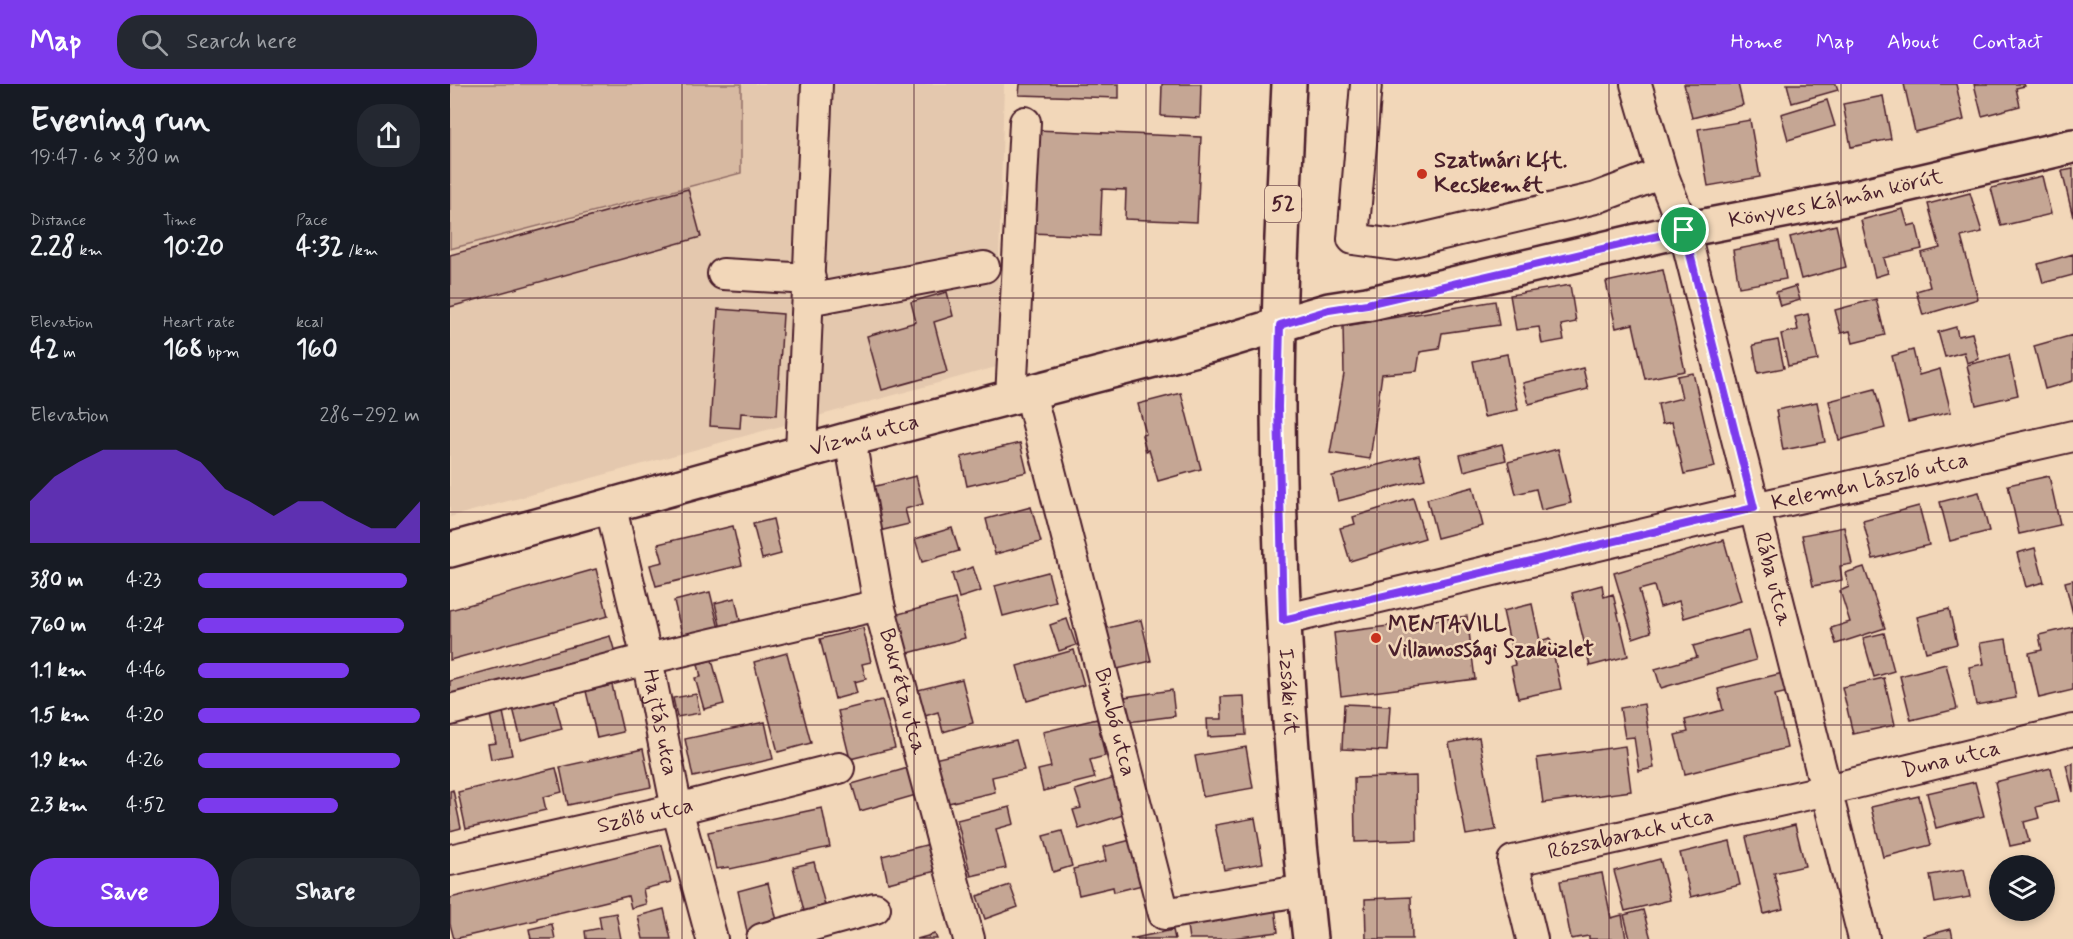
<!DOCTYPE html>
<meta charset="utf-8">
<style>
body{margin:0;font-family:Mynerve,sans-serif;background:#242831;color:#f1f3f6;height:100vh;display:flex;flex-direction:column;font-size:22px;white-space:nowrap}
*{box-sizing:border-box;margin:0}
p{font-size:20px;color:#9ea1a6}
.icon{flex:none;width:33px;height:33px;fill:none;stroke:currentColor;stroke-width:2;stroke-linecap:round;stroke-linejoin:round}
.map{position:relative;flex:1;overflow:hidden}
.side{display:flex;flex-direction:column;background:#171b24;width:450px}
.side>*{flex:none}
.tools{position:absolute;left:1539px;top:771px;display:grid;gap:12px}
.tools a{display:grid;place-items:center;width:66px;height:66px;border-radius:50%;background:#171b24;box-shadow:0 3px 9px #0003;font-size:30px}
.pin{position:absolute;display:grid;place-items:center;width:51px;height:51px;color:#fff;margin:-26px;border:3px solid #fff;border-radius:50%;box-shadow:0 2px 6px #0007}
.round{display:grid;place-items:center;flex:none;width:63px;height:63px;border-radius:24px;background:#242831}
.headline{display:flex;align-items:center;justify-content:space-between;height:102px;padding:0 30px}
h1{font-size:33px;font-weight:700;line-height:45px}
.stats{display:grid;grid-template-columns:repeat(3,1fr);gap:9px;height:102px;padding:6px 30px}
.stats div{display:grid;align-content:center}
.stats b{font-size:26px;font-weight:700}
.stats small{font-size:16px;font-weight:400}
.stats p{font-size:16px}
.chart{height:168px;padding:12px 30px}
.chart p{display:flex;justify-content:space-between}
.chart svg{width:100%;height:108px;margin-top:6px;fill:#7c3aed;opacity:.7}
.primary-button{display:flex;gap:12px;margin-top:auto;padding:12px 30px}
.primary-button a{flex:1;height:69px;border-radius:24px;background:#7c3aed;color:#fff;font-size:24px;font-weight:700;line-height:69px;text-align:center}
.primary-button a+a{background:#242831;color:#f1f3f6}
ul{padding:0 30px;list-style:none;font-size:20px}
li{display:grid;grid-template-columns:96px 72px 1fr;align-items:center;height:45px}
li i{height:15px;border-radius:8px;background:#7c3aed}
header{display:flex;align-items:center;gap:36px;box-sizing:border-box;height:84px;padding:0 30px;background:#7c3aed;color:#fff}
header strong{font-size:28px}
nav{display:flex;gap:33px;margin-inline-start:auto;font-size:21px}
.search{width:420px;height:54px;background:#242831;display:flex;align-items:center;gap:15px;box-sizing:border-box;padding:0 21px;border-radius:24px;color:#9ea1a6;font-size:22px}
main{display:flex;flex:1;min-height:0}
.map>svg:first-child{display:block}
.built{fill:#e4c8ae}
.green{fill:#d7b9a1;stroke:#906c66;stroke-width:1.5}
.building{fill:#c5a694;stroke:#4a1f2b;stroke-width:1.5}
.lines{fill:none;stroke-linecap:round;stroke-linejoin:round}
.minor-casing{stroke:#4a1f2b;stroke-width:34}
.major-casing{stroke:#4a1f2b;stroke-width:38}
.minor{stroke:#f2d7b9;stroke-width:30}
.major{stroke:#f2d7b9;stroke-width:33}
.route-casing{stroke:#fff;stroke-width:12}
.route{stroke:#7c3aed;stroke-width:8}
.grid{fill:none;stroke:#4a1f2b;stroke-width:1.5;stroke-opacity:0.55}
.poi-dot{fill:#c8321e;stroke:#f2d7b9;stroke-width:2}
.labels{text-anchor:middle;dominant-baseline:central;stroke-width:5;stroke-linejoin:round;paint-order:stroke}
.shield{fill:#f2d7b9;stroke:#7c5656;stroke-width:1.5}
.shield-label{font-size:21px;font-weight:bold;fill:#4a1f2b}
.poi-label{font-size:22px;font-weight:bold;fill:#4a1f2b;stroke:#f2d7b9;text-anchor:start}
.street-label{font-size:22px;fill:#4a1f2b;stroke:#f2d7b9}
</style>
<header>
<strong>Map</strong>
<div class="search"><svg class="icon" aria-label="search" viewBox="0 0 24 24"><circle cx="10" cy="10" r="6"/><path d="M15 15l6 6"/></svg>Search here</div>
<nav><a>Home</a><a>Map</a><a>About</a><a>Contact</a></nav>
</header>
<main>
<section class="side">
<div class="headline"><div><h1>Evening run</h1><p>19:47 · 6 × 380 m</p></div><a class="round"><svg class="icon" aria-label="share" viewBox="0 0 24 24"><path d="M12 15V3M7 8l5-5 5 5M5 13v7h14v-7"/></svg></a></div>
<div class="stats">
<div><p>Distance</p><b>2.28<small> km</small></b></div>
<div><p>Time</p><b>10:20</b></div>
<div><p>Pace</p><b>4:32<small> /km</small></b></div>
</div>
<div class="stats">
<div><p>Elevation</p><b>42<small> m</small></b></div>
<div><p>Heart rate</p><b>168<small> bpm</small></b></div>
<div><p>kcal</p><b>160</b></div>
</div>
<div class="chart"><p><span>Elevation</span>286–292 m</p>
<svg viewBox="0 0 160 44" preserveAspectRatio="none"><path d="M0 44V27L10 17L20 11L30 6L40 6L50 6L60 6L70 11L80 22L90 27L100 33L110 27L120 27L130 33L140 38L150 38L160 27V44z"/></svg>
</div>
<ul>
<li><b>380 m</b>4:23<i style="width:94%"></i></li>
<li><b>760 m</b>4:24<i style="width:93%"></i></li>
<li><b>1.1 km</b>4:46<i style="width:68%"></i></li>
<li><b>1.5 km</b>4:20<i style="width:100%"></i></li>
<li><b>1.9 km</b>4:26<i style="width:91%"></i></li>
<li><b>2.3 km</b>4:52<i style="width:63%"></i></li>
</ul>
<div class="primary-button"><a>Save</a><a>Share</a></div>
</section>
<div class="map">
<svg width="1623" height="855" viewBox="0 0 1623 855">
<rect width="100%" height="100%" fill="#f2d7b9"/>
<filter id="ink" filterUnits="userSpaceOnUse"><feTurbulence type="fractalNoise" baseFrequency=".0167" numOctaves="2"/><feDisplacementMap in="SourceGraphic" scale="12" xChannelSelector="R" yChannelSelector="G"/><feConvolveMatrix kernelMatrix="1 2 1 2 8 2 1 2 1" color-interpolation-filters="sRGB"/></filter>
<g filter="url(#ink)">
<path class="built" d="M291,0H554L546,283L0,433V165L290,89Z"/>
<path class="green" d="M0,0H291V89L0,165Z"/>
<path class="building" d="M570,0H669V14L569,11Z
M712,0H751L750,34L711,32Z
M1234,0H1288L1293,21L1242,34Z
M1337,0H1386L1388,6L1342,19Z
M1454,0H1506L1514,36L1465,48Z
M1524,0H1574L1575,2L1566,4L1570,22L1532,32Z
M1433,12L1441,55L1401,63L1393,20Z
M1377,16L1385,42L1338,56L1331,30Z
M1300,36L1310,93L1258,102L1248,45Z
M586,46L751,53L747,138L675,135L676,106L652,105L650,152L581,149Z
M1623,85V133L1612,87Z
M1592,92L1601,130L1551,142L1541,104Z
M238,105L251,153L0,223V171Z
M1520,109L1532,148L1511,153L1528,215L1473,231L1466,207L1480,203L1471,169L1490,164L1478,120Z
M1453,125L1458,142L1466,140L1472,165L1434,174L1438,189L1425,193L1411,136Z
M1386,141L1396,183L1351,195L1340,153Z
M1329,157L1336,195L1289,203L1283,166Z
M1623,170V191L1593,199L1588,180Z
M1213,186L1235,287L1195,295L1183,240L1166,244L1156,198Z
M1120,201L1126,238L1111,241L1114,256L1092,260L1089,243L1066,246L1060,211Z
M1346,202L1350,216L1330,222L1326,208Z
M497,208L503,232L484,238L497,288L432,306L417,252L466,238L461,218Z
M1426,215L1435,251L1403,259L1400,247L1391,249L1385,226Z
M1045,217L1049,241L992,249L989,265L970,268L967,287L932,290L920,375L880,369L894,290L893,242Z
M268,225L333,230L327,331L291,329L290,344L260,342Z
M1358,230L1368,276L1338,282L1331,250L1348,246L1345,233Z
M1506,243L1508,252L1522,249L1529,275L1517,279L1514,268L1495,273L1488,248Z
M1623,251V297L1595,305L1584,262Z
M1328,256L1334,284L1308,289L1303,261Z
M1463,266L1469,291L1490,285L1501,328L1458,338L1442,272Z
M1057,270L1068,326L1034,333L1023,277Z
M1559,271L1568,311L1526,321L1517,281Z
M1133,284L1138,305L1079,320L1073,299Z
M1243,289L1265,383L1234,390L1222,338L1212,340L1208,320L1232,314L1227,292Z
M1425,305L1435,344L1389,356L1379,317Z
M731,309L751,385L708,397L699,366L696,367L692,351L696,350L688,320Z
M1367,318L1375,358L1333,366L1326,326Z
M570,359L577,388L517,402L511,373Z
M1052,360L1056,376L1014,387L1010,371Z
M1108,365L1121,419L1091,426L1086,405L1066,410L1058,378Z
M969,371L975,395L888,417L882,392Z
M466,392L473,420L455,425L459,440L429,447L418,404Z
M1599,392L1610,441L1569,450L1558,401Z
M1023,403L1033,442L987,454L977,415Z
M1529,408L1539,447L1500,457L1490,418Z
M963,414L975,454L900,477L890,444L905,440L903,433Z
M1469,422L1479,461L1423,475L1413,437Z
M581,423L591,458L545,470L536,435Z
M323,435L331,470L312,475L303,440Z
M283,442L292,481L206,502L200,481L213,478L208,460Z
M1394,443L1402,480L1390,482L1392,496L1363,502L1352,451Z
M502,444L509,467L472,478L465,455Z
M1274,456L1291,517L1234,534L1229,517L1210,523L1204,502L1189,506L1201,548L1183,554L1164,489Z
M1585,464L1594,498L1576,503L1567,469Z
M523,483L531,507L509,514L502,490Z
M1414,483L1435,544L1386,560L1381,544L1400,538L1390,507L1399,503L1395,489Z
M146,485L158,532L0,576V526Z
M598,488L606,518L553,532L545,502Z
M1623,496V530L1615,498Z
M1152,501L1154,513L1163,510L1178,572L1140,582L1122,509Z
M260,508L271,553L235,562L224,517Z
M285,514L293,550L273,554L265,519Z
M505,515L515,554L451,571L441,532Z
M1082,520L1090,557L1100,554L1111,605L1068,614L1061,582L1065,581L1053,527Z
M1499,525L1507,560L1476,568L1467,533Z
M1017,532L1025,595L891,612L884,549Z
M617,535L626,561L609,567L600,541Z
M691,536L701,577L663,586L653,545Z
M1623,543V606L1589,614L1579,569L1592,566L1589,551Z
M413,544L421,578L412,580L416,595L404,598L407,609L385,615L370,555Z
M1298,547L1306,576L1211,604L1205,585L1247,573L1243,562Z
M1434,549L1444,587L1424,593L1413,554Z
M160,552L167,575L0,622V597Z
M1556,555L1566,614L1526,621L1519,583L1534,580L1530,559Z
M624,566L634,601L577,617L567,582Z
M337,569L361,659L328,668L304,578Z
M262,576L274,620L254,625L245,594L251,593L248,580Z
M1496,580L1507,625L1461,636L1450,592Z
M1333,589L1338,608L1325,611L1337,664L1235,690L1225,651L1238,648L1235,636L1273,626L1268,605Z
M1434,594L1445,641L1403,650L1392,603Z
M512,595L523,639L493,648L488,628L475,632L468,606Z
M162,601L173,648L147,654L136,607Z
M722,606L725,632L678,638L675,613Z
M246,610L250,629L227,633L223,614Z
M794,612L796,651L758,653L757,635H772L771,613Z
M104,614L112,645L71,656L63,624Z
M432,616L445,664L400,675L388,627Z
M894,620L940,622L937,667L892,665Z
M1194,620L1204,684L1189,687L1184,653L1175,654L1170,624Z
M53,628L62,671L41,675L38,660L46,659L40,631Z
M647,635L655,672L640,676L645,694L593,707L588,686L601,683L593,648Z
M315,638L323,675L243,693L235,655Z
M1029,653L1046,746L1016,751L999,659Z
M566,656L574,686L542,693L545,708L494,720L484,675Z
M1175,662L1181,707L1093,719L1087,674Z
M796,663L803,704L753,713L745,672Z
M193,665L201,703L118,721L110,683Z
M1623,679V708L1616,681Z
M465,682L473,709L410,727L402,700Z
M106,684L112,708L93,713L96,726L16,745L8,708Z
M1601,684L1609,717L1586,723L1589,734L1574,738L1579,758L1560,762L1545,698Z
M966,692L967,756L905,758L904,694Z
M668,693L679,729L629,745L623,726L631,724L625,706Z
M1525,698L1534,732L1486,744L1477,709Z
M3,706L11,744L0,747V707Z
M1469,712L1481,761L1433,773L1421,723Z
M560,723L564,740L546,745L556,784L521,792L507,736Z
M372,724L380,763L280,785L279,783L266,785L258,748Z
M805,734L813,779L774,786L765,741Z
M1345,741L1355,782L1324,789L1333,825L1314,830L1296,753Z
M612,747L622,782L603,788L593,752Z
M685,755L696,800L664,808L663,803L629,811L623,785L656,777L653,763Z
M1280,757L1290,801L1241,813L1230,769Z
M488,758L494,785L438,799L432,772Z
M212,761L221,798L193,805L196,820L181,824L178,812L87,834V836L4,855L0,840V814Z
M1210,775L1220,816L1175,827L1164,787Z
M364,778L378,833L357,839L343,783Z
M1514,785L1520,813L1485,819L1480,791Z
M1152,789L1161,834L1172,831L1176,855H1139V852L1121,855L1110,797Z
M318,799L329,845L298,852L288,807Z
M560,801L568,823L535,835L527,812Z
M961,813L962,855H916L915,815Z
M825,823L828,848L775,855H739L736,835Z
M214,825L221,855H193L188,832Z
M1193,826L1201,855H1180L1174,831Z
M166,829L171,855H136L135,847L151,844L149,832Z
M102,840L105,855H81L79,845Z
M1501,845L1503,855H1475L1474,852Z
M723,846L725,855H680Z
M485,850L487,855H467Z"/>
<g class="lines">
<defs>
<g id="minor">
<path d="M916,0L903,155L946,161L1146,114L1212,89"/>
<path id="s1" d="M1186,0L1212,89L1234,146L1414,855"/>
<path d="M273,190L360,195"/>
<path d="M358,216L534,183"/>
<path id="s2" d="M580,309L714,830L855,806"/>
<path d="M561,314L575,38"/>
<path id="s3" d="M400,355L429,521L519,855"/>
<path d="M351,368L367,0"/>
<path id="s4" d="M160,420L197,575L227,725L262,855"/>
<path id="s5" d="M833,536L1304,424L1623,352"/>
<path d="M0,626L197,575L429,521"/>
<path id="s6" d="M0,776L227,725L389,684"/>
<path d="M312,855L425,824"/>
<path id="s7" d="M1082,855L1063,777L1377,706L1623,646"/>
</g>
<g id="major">
<path id="s8" d="M839,0C834,109 828,217 828,326C829,503 840,680 860,855"/>
<path id="s9" d="M0,466L400,355L769,259L879,226L917,220L1234,146L1400,114L1623,62"/>
</g>
</defs>
<use href="#minor" class="minor-casing"/>
<use href="#major" class="major-casing"/>
<use href="#minor" class="minor"/>
<use href="#major" class="major"/>
</g>
</g>
<g class="lines" filter="url(#ink)">
<defs>
<path id="route" d="M1234,146L1304,424L833,536L828,323L830,241L879,226L917,220Z"/>
</defs>
<use href="#route" class="route-casing"/>
<use href="#route" class="route"/>
</g>
<path class="grid" d="M232,0V855M464,0V855M696,0V855M927,0V855M1159,0V855M1391,0V855M0,214H1623M0,428H1623M0,641H1623"/>
<g class="poi-dot">
<circle cx="972" cy="90" r="6"/>
<circle cx="926" cy="554" r="6"/>
</g>
<g class="labels">
<rect class="shield" x="815" y="102" width="36" height="36" rx="4.5"/>
<g class="shield-label">
<text x="833" y="120">52</text>
</g>
<g class="poi-label">
<text x="984" y="77">Szatmári Kft.<tspan x="984" dy="25">Kecskemét</tspan></text>
<text x="938" y="541">MENTAVILL<tspan x="938" dy="25">Villamossági Szaküzlet</tspan></text>
</g>
<g class="street-label">
<text stroke="none"><textPath href="#s9" startOffset="1430">Könyves Kálmán körút</textPath></text>
<text stroke="none"><textPath href="#s9" startOffset="430">Vízmű utca</textPath></text>
<text stroke="none"><textPath href="#s5" startOffset="603">Kelemen László utca</textPath></text>
<text stroke="none"><textPath href="#s1" startOffset="514">Rába utca</textPath></text>
<text stroke="none"><textPath href="#s3" startOffset="258">Bokréta utca</textPath></text>
<text stroke="none"><textPath href="#s8" startOffset="608">Izsáki út</textPath></text>
<text stroke="none"><textPath href="#s4" startOffset="224">Hajtás utca</textPath></text>
<text stroke="none"><textPath href="#s2" startOffset="340">Bimbó utca</textPath></text>
<text stroke="none"><textPath href="#s7" startOffset="530">Duna utca</textPath></text>
<text stroke="none"><textPath href="#s6" startOffset="200">Szőlő utca</textPath></text>
<text stroke="none"><textPath href="#s7" startOffset="201">Rózsabarack utca</textPath></text>
</g>
</g>
</svg>
<div class="tools">
<a><svg class="icon" aria-label="layers" viewBox="0 0 24 24"><path d="M12 4l9 5-9 5-9-5zM3 14l9 5 9-5"/></svg></a>
</div>
<div class="pin" style="left:1234px;top:146px;background:#1e9e55"><svg class="icon" aria-label="arrive" viewBox="0 0 24 24"><path d="M6 21V4h12l-3 4 3 4H6"/></svg></div>
</div>
</main>
